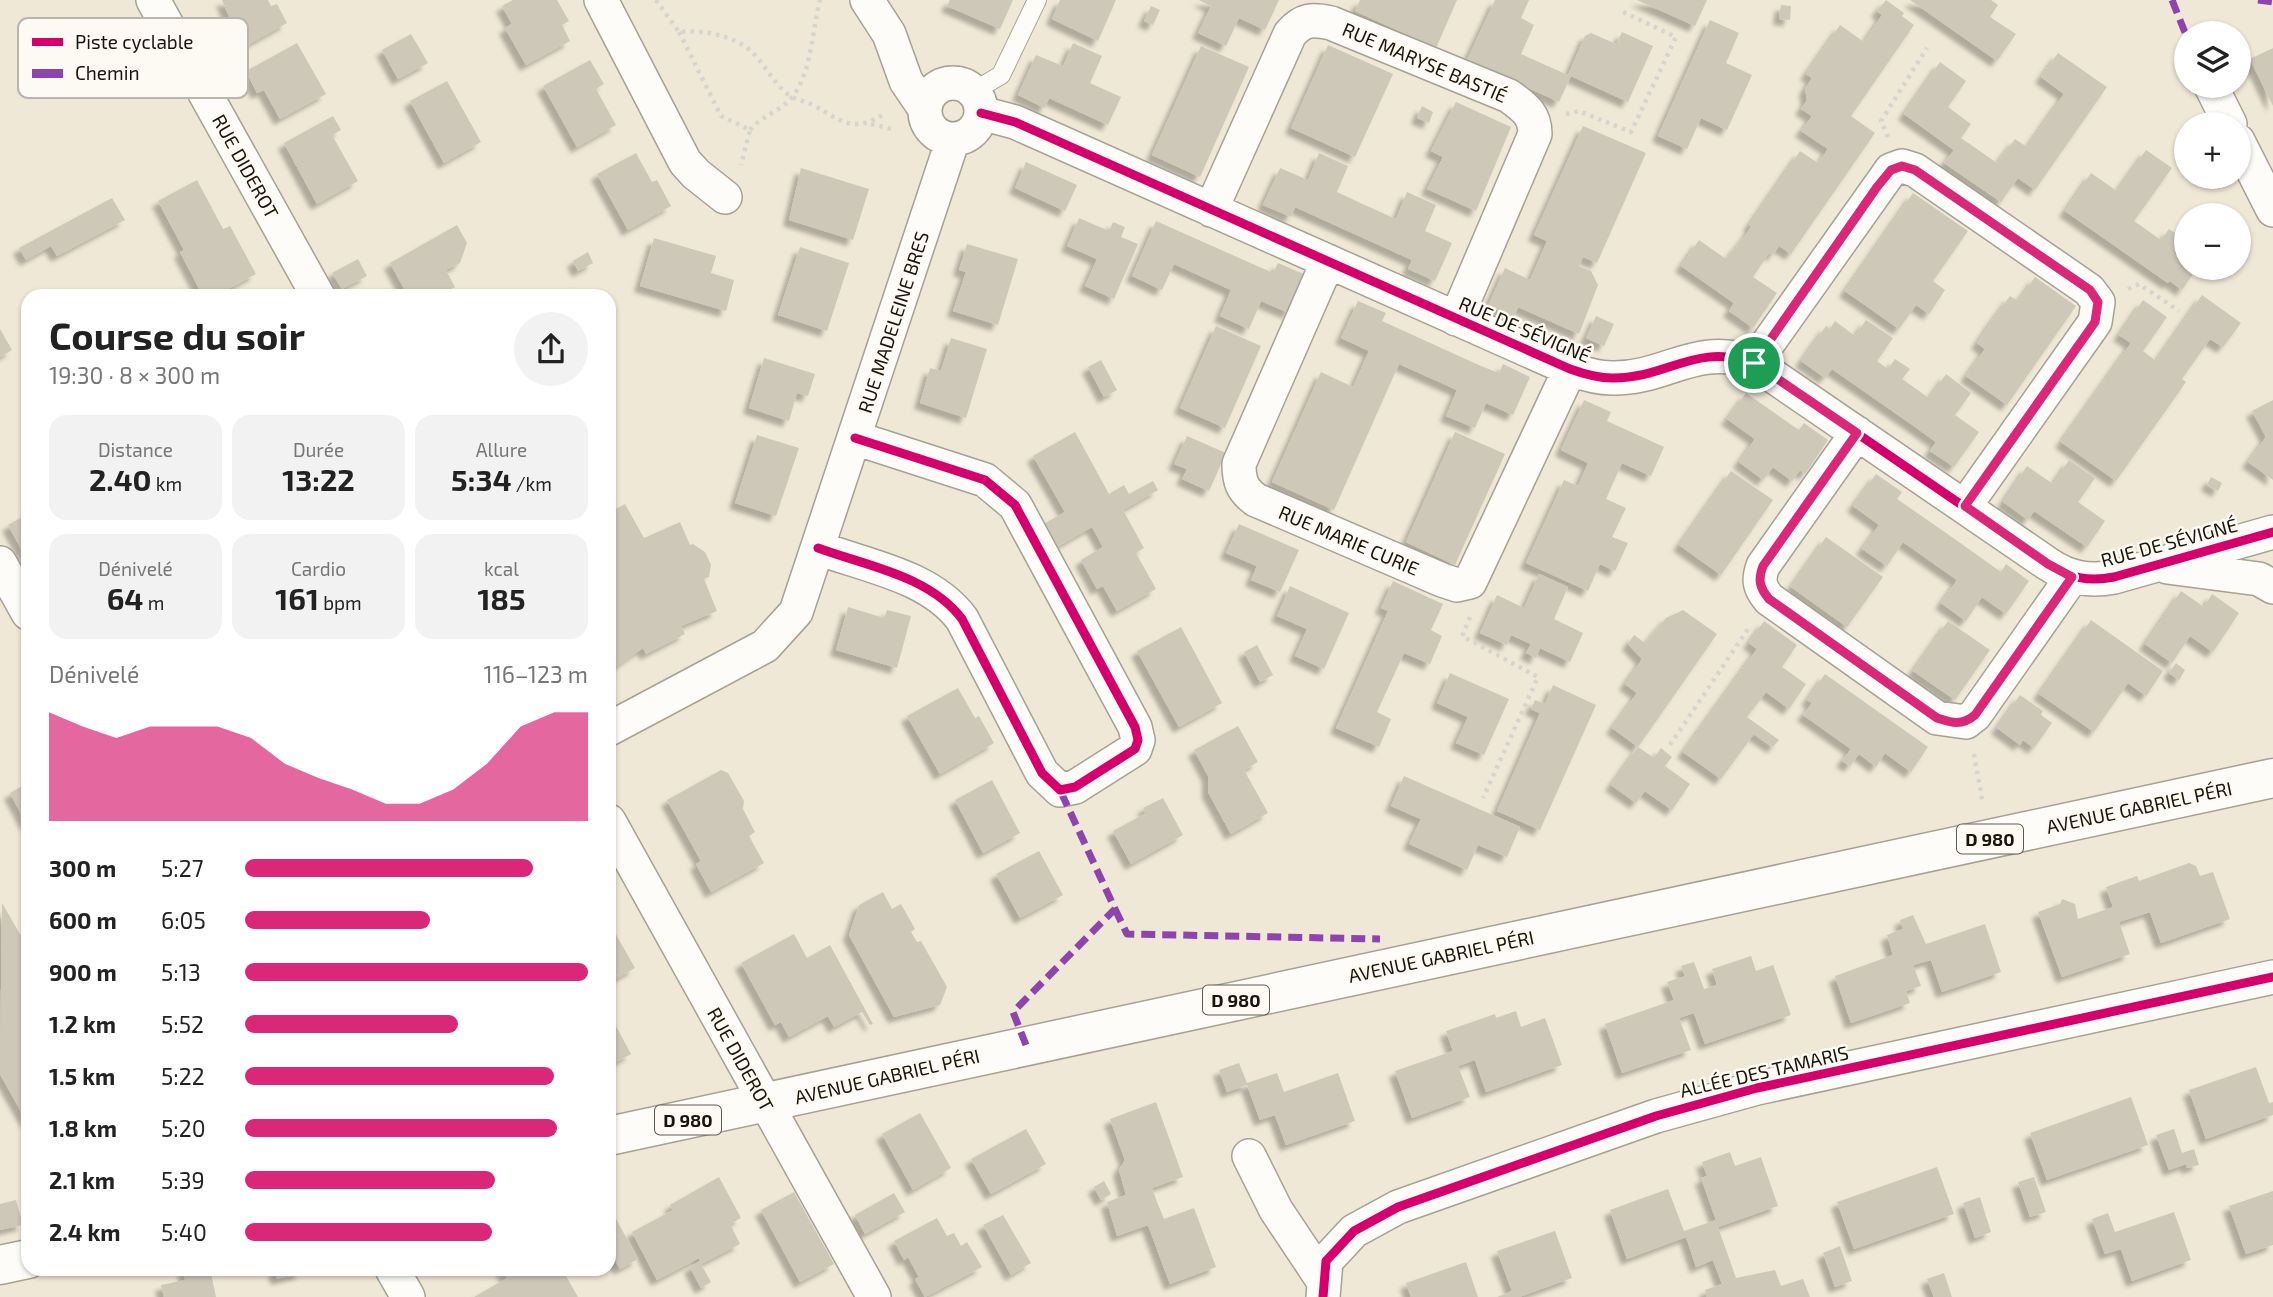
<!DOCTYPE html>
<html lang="fr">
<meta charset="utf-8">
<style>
body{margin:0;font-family:"Exo 2",sans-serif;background:#f2f2f2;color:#222;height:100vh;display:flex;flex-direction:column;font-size:26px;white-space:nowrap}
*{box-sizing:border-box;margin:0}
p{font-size:23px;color:#767676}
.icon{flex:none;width:38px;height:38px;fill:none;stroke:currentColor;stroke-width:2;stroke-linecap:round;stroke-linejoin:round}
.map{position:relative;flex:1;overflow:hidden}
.sheet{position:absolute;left:21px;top:289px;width:595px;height:987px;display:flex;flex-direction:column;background:#fff;border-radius:21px;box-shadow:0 2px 5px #0004}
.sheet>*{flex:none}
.tools{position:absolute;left:2174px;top:21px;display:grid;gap:14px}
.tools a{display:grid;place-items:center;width:77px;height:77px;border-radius:50%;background:#fff;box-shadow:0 2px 5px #0004;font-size:35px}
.pin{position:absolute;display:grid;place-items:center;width:60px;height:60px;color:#fff;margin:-30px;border:4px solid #fff;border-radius:50%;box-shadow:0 2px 7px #0007}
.round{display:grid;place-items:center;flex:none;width:74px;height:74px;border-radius:37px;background:#f2f2f2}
.headline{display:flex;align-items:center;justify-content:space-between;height:119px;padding:0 28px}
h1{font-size:38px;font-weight:700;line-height:52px}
.metrics{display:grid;grid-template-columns:repeat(3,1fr);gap:10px;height:119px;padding:7px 28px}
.metrics div{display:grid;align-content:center;border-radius:18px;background:#f2f2f2;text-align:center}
.metrics b{font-size:30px;font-weight:700}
.metrics small{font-size:19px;font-weight:400}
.metrics p{font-size:19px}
.chart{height:196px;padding:14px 28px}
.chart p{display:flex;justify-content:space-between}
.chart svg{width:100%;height:126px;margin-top:7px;fill:#db2777;opacity:.7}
ul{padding:0 28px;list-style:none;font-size:23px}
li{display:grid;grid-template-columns:112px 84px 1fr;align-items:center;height:52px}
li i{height:18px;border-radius:9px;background:#db2777}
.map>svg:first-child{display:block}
.building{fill:#cec8b9;filter:url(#shadow)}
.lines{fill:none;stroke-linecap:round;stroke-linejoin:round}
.service-casing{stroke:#a7a193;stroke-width:20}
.minor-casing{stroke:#a7a193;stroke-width:36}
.primary-casing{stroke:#a7a193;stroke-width:41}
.path{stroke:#d6d4cf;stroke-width:4.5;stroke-dasharray:3.5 5;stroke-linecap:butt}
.service{stroke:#fdfcf9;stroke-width:18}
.minor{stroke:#fdfcf9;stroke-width:33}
.primary{stroke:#fdfcf9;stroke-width:38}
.quiet{stroke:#8e44ad;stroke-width:7;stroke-dasharray:14 7;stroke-linecap:butt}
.cycleway-casing{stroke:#fdfaf4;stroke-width:13}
.cycleway{stroke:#d6006c;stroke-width:9}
.route-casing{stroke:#fff;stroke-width:14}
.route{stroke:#db2777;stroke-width:9}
.labels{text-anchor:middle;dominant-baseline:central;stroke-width:5;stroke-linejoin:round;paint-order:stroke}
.shield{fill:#fdfaf4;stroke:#5e5a50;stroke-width:2}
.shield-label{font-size:18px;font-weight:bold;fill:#1a1509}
.street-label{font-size:19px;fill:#1a1509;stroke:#fdfaf4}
.key{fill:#fdfaf4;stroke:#b9b5ae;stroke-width:2}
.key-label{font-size:19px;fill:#1a1509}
</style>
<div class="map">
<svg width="2273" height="1297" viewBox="0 0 2273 1297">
<defs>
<filter id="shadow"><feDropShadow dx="-6" dy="6" stdDeviation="2" flood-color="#0004"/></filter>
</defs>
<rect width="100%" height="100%" fill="#f0e8d6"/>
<path class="building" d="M222,0H268L271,6L277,4L287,23L235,52L225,33L234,28Z
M513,0H557L569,21L562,25L570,41L526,65L505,28L512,24L502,6Z
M950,0H1013L1000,29L947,6Z
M1060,0H1116L1098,41L1052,19Z
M1199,0H1279L1265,30L1239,18L1226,46L1198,33L1211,6Z
M1360,0H1457L1436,48L1355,11Z
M1495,0H1529L1521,18L1534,25L1521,54L1568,75L1585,36L1591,33L1616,44L1622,32L1653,46L1628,102L1571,76L1559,102L1467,60Z
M1637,0H1707L1695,26Z
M1886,0L1904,13L1902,16L1914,25L1851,116L1875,133L1791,254L1779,246L1773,255L1769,253L1753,277L1777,293L1753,328L1729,311L1734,303L1681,266L1699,240L1726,259L1745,236L1751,227L1749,225L1800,151L1818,163L1828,149L1801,131L1812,116L1801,109L1807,100L1805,89L1812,78L1806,74L1840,25L1864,42L1882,15L1877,11Z
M1910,0H1991L1998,5L1990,17L2016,34L1997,61Z
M1781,5L1791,6L1790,20L1779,19Z
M1151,6L1160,10L1153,25L1144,21Z
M1710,20L1739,33L1726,63L1752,75L1727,130L1701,118L1687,149L1658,136Z
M411,34L428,63L398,79L382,50Z
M297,43L326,94L280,119L264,90L257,93L246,71Z
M1073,43L1102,56L1090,83L1121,97L1108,125L1049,98L1045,108L1018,95L1036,55L1063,66Z
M1328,45L1393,74L1355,157L1291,128Z
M1201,46L1249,67L1200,177L1152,155Z
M2273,48V106L2250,59Z
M2058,53L2107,87L2035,190L2018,178L2001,202L1944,163L1954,150L1904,114L1940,62L1966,81L1948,107L1971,124L1961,138L1997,163L2015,139L2027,147L2064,94L2041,77Z
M590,60L604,84L596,89L616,125L577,147L543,86Z
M447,81L481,142L444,163L410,101Z
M1456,102L1511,127L1476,211L1427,189L1443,157L1431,151Z
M1422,106L1433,112L1429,123L1417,118Z
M333,116L341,130L332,135L358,181L317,204L284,143Z
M1583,126L1646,153L1597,263L1583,257L1579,266L1591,271L1598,285L1579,334L1518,307L1514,317L1488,306L1505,268L1530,280L1547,241L1534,235Z
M2146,150L2172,168L2134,221L2161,240L2169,229L2186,240V268H2197L2182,290L2170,281L2168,283L2065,211L2091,173L2117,191Z
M636,153L652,182L657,180L671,206L628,230L597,174Z
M1319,153L1348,166L1337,192L1367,206L1396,219L1407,192L1436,205L1425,231L1452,243L1435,281L1408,269L1412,260L1295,207L1291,217L1263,205L1280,168L1308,180Z
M1026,162L1077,185L1065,211L1015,188Z
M801,168L869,189L853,240L789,220Z
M197,180L223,229L230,226L256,274L215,296H203L180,252L184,250L158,201Z
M1913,193L1968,231L1933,281L1945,290L1929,314L1916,305L1899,329L1845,291Z
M112,198L125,220L57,256L51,246L26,260L19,248Z
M1079,218L1109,231L1113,222L1125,227L1121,237L1138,244L1114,299L1085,286L1097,259L1067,246Z
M1156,221L1273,273L1278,263L1306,275L1289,313L1261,301L1249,329L1220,316L1231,290L1174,264L1162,290L1132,276Z
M457,225L467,243L460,263L446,270L455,287L439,296H408L390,263Z
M654,238L716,256L711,273L734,280L726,311L640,286Z
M967,244L1018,259L998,325L953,311L966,272L959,270Z
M800,247L849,263L827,331L778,315Z
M588,252L593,263L578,271L573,261Z
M358,259L367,276L342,289L332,273Z
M2035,277L2076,306L2007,405L1966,376L1985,349L1977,343L1991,322L2010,296L2018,301Z
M2202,295L2241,323L2223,347L2210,339L2182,379L2186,382L2116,481L2061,442L2131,343L2119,335L2143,300L2167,317L2143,351L2156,361Z
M1358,301L1386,313L1382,321L1481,366L1499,373L1503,364L1530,377L1513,415L1486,403L1475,428L1446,416L1457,390L1399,364L1334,510L1272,482L1321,372L1353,387L1369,351L1341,338Z
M1596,316L1614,324L1604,346L1586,338Z
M1866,320L1893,338L1877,361L1888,369L1895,359L1910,369L1902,379L1929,398L1946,374L1971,393L1955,415L1979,432L1954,467L1930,451L1936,442L1911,424L1832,369L1825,378L1801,361L1826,326L1830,329L1835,321L1855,336Z
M1216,326L1261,346L1225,428L1180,408Z
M0,329L12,350L0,357Z
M951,338L987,349L966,418L920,403L930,368L941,371Z
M764,358L815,374L808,396L797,393L789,421L749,408Z
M1101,360L1117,390L1104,397L1088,367Z
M1746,393L1799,430L1804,423L1828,440L1805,474L1800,470L1792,481L1773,467L1763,480L1739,462L1755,439L1727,419Z
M1584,400L1611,412L1607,421L1664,447L1651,476L1622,463L1606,499L1626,508L1612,537L1628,543L1615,571L1600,564L1588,591L1526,563L1564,480L1578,486L1588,463L1561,450Z
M2273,400V480L2248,462L2266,437L2252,411Z
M1075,432L1109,494L1124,485L1129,494L1153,481L1158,490L1123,510L1144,548L1136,553L1156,589L1117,611L1103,586L1097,589L1081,560L1103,547L1092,527L1053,549L1040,526L1065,512L1033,456Z
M1455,432L1505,454L1455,565L1406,542Z
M757,435L799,448L776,516L735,503Z
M1187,436L1226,453L1209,491L1182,479L1187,469L1174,464Z
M2069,460L2095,478L2078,502L2105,521L2087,547L2034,511L2028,520L2003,502L2027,466L2053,484Z
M1731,471L1773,500L1721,575L1679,545Z
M1876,474L1902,492L1897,499L1949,535L2001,572L2006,564L2029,581L2006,614L1982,597L1966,621L1941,603L1957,580L1903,542L1887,566L1862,549L1879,525L1853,506Z
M2211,477L2222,483L2218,491L2207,485Z
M625,504L644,538L680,522L690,545L693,544L705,552L711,565L709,577L704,579L717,611L681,626L685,634L646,654L643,648L610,671L609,513Z
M28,514V561L8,525Z
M1239,524L1299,550L1280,592L1251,580L1257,566L1226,553Z
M1826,537L1883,577L1847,627L1791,587Z
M1539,574L1568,587L1554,619L1583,633L1570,662L1540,648L1536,658L1526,653L1531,644L1511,635L1507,645L1480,633L1497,595L1524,608Z
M1393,581L1443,604L1431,630L1442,636L1430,664L1404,653L1377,712L1391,719L1379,747L1336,728L1388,611L1381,608Z
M1290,586L1349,613L1324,669L1295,656L1307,629L1277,616Z
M2181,591L2204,607L2212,594L2239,613L2213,652L2190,636L2172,663L2145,644Z
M848,607L884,618L887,610L911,616L897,668L836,650Z
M1683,610L1717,634L1638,747L1612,728L1637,693L1625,684L1642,659L1628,644L1634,635L1645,643L1666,618Z
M2091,620L2163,671L2146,696L2128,683L2094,732L2039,694Z
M1764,621L1797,645L1782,667L1806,684L1789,709L1766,692L1747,717L1779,740L1773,747L1754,734L1721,779L1683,752L1757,649L1749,643Z
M1948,621L1990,650L1955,700L1913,671Z
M1181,627L1222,703L1179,727L1137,651Z
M1257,645L1273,675L1260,682L1244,652Z
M2176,663L2185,670L2179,680L2169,673Z
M1450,673L1509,699L1484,755L1456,743L1468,717L1437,703Z
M1825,674L1928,747L1911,772L1885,753L1876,767L1859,754L1850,766L1842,761L1851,749L1803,715L1812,703L1807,700Z
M1553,685L1596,705L1540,830L1497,811L1540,713L1531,709L1535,700L1545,704Z
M958,688L975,718L979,716L994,743L940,774L907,716Z
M2020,695L2043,711L2041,715L2052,723L2034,748L2023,740L2020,745L1997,728Z
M1238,726L1258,762L1244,770L1268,813L1231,834L1208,792V776L1194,750Z
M1638,747L1654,758L1661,748L1672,757L1665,766L1690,784L1672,810L1645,791L1636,803L1611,785Z
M721,770L728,773L744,801L743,809L755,832L749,836L764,863L711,892L696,864L701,861L667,800Z
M1404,776L1520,827L1507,857L1478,845L1467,870L1409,844L1421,819L1391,806Z
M992,780L1020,833L983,853L955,800Z
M28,783V827L10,793Z
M1163,798L1183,835L1131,864L1113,831L1146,813L1143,808Z
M1039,851L1063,895L1020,918L996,874Z
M2189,863L2196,866L2200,876L2213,872L2230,919L2161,943L2150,912L2119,922L2130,954L2062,977L2038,912L2060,904L2062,899L2075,904L2078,919L2113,907L2106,887L2137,876L2139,881Z
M883,892L892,909L901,904L915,929L911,932L917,942L921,941L947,987L940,1005L894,1017L849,935L859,905Z
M2,903L28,948V1124L0,1074Z
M1913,915L1926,944L1985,924L2001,972L1942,992L1931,960L1913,965L1921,986L1906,991L1910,1003L1851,1023L1835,976L1893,955L1887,935L1903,929L1900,920Z
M609,922L635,968L609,983Z
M794,934L807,958L830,945L873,1024L870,1025L862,1012L834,1027L828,1016L789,1037L781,1022L775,1025L741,963Z
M1751,956L1756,971L1773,965L1791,1015L1705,1044L1694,1013L1679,1018L1691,1050L1622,1073L1605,1024L1674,1000L1667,982L1685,976L1681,966L1694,962L1704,989L1717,985L1712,969Z
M1516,1011L1521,1027L1545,1018L1562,1065L1486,1092L1475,1060L1458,1066L1470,1097L1412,1118L1395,1071L1453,1051L1446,1031L1495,1014L1496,1018Z
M609,1013L631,1054L609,1066Z
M1239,1063L1247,1083L1277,1073L1284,1092L1338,1073L1355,1121L1286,1145L1275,1115L1260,1120L1247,1085L1227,1092L1219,1070Z
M2256,1067L2269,1103L2273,1102V1115L2206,1139L2189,1090Z
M2131,1097L2148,1145L2047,1180L2030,1133Z
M1156,1102L1183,1177L1152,1188L1157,1202L1164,1219L1194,1208L1216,1267L1170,1284L1148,1225L1117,1236L1107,1202L1126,1195L1119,1170L1125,1160L1110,1119Z
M920,1113L951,1168L913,1190L882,1134Z
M1026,1129L1046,1164L991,1194L971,1159Z
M2174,1129L2182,1153L2194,1149L2199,1165L2187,1168L2186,1164L2169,1170L2156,1135Z
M1730,1152L1735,1166L1761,1157L1778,1206L1718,1227L1736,1278L1775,1270L1781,1286L1803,1279L1810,1297H1707L1705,1290L1722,1284L1713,1260L1696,1267L1686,1237L1627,1259L1610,1210L1668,1189L1684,1231L1716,1220L1701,1178L1707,1176L1702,1162Z
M1937,1167L1954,1214L1854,1249L1837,1202Z
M719,1177L741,1218L730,1224L740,1244L701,1264L711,1282L701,1288L690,1267L700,1261L699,1258L657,1280L632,1232L673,1210L670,1205Z
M2034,1177L2046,1212L2030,1217L2018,1182Z
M1104,1181L1111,1194L1101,1200L1094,1187Z
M2273,1191V1245L2246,1254L2229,1206Z
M794,1192L834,1264L800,1282L761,1210Z
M894,1193L905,1212L865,1234L855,1215Z
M1980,1197L1991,1232L1975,1238L1963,1203Z
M16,1200L23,1225L0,1230V1204Z
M609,1206L638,1259L620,1269L609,1248Z
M2174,1212L2191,1260L2132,1281L2121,1249L2105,1254L2092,1219L2108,1213L2115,1232Z
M1003,1215L1031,1263L1011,1275L983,1225Z
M937,1218L947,1236L954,1233L961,1246L967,1242L982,1267L925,1297L915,1279L919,1277L908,1257L904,1260L894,1241Z
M1555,1231L1572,1278L1519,1297H1497L1512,1291L1497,1251Z
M1840,1246L1852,1281L1835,1287L1823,1253Z
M1466,1262L1478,1297H1411L1406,1283Z
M184,1269H210L216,1297H164L161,1285L185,1280Z
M274,1269H301L302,1273L277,1279Z
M501,1269H562L578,1297H474L507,1278Z
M1944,1273L1952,1297H1934L1927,1279Z"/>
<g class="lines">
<defs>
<path id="service" d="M974,91L1001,75L1037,0"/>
<path id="minor" d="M153,0L318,296
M601,0L685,162L696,174L725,197
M867,0L889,34L906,81L925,109
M925 111a28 28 0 1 1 56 0a28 28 0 1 1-56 0Z
M2211,86L2230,124
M981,113L1015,122L1570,369C1584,374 1597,378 1612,378C1667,379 1695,342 1754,363L2048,564C2069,578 2089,582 2114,577L2273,532
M2238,141L2273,210
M1211,210L1290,34C1303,19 1312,19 1331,23L1509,96C1524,107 1535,114 1535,134L1456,319
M1328,261L1239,464C1239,481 1242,490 1256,500L1442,580L1457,585L1470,582L1570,369
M1754,363L1891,170L1902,166L1915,170L2089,290L2098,302L2095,322L1965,506
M1857,433L1763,566C1758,580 1759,587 1769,599L1937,718L1966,722L1975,715L2072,577
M818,548C867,566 930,576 962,619L1042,773L1060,790L1075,787L1135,749L1138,740L1135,727L1015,505L985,480L855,438
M0,563L28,613
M2167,567L2259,579L2273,587
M609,729L765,646L796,612L953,139
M609,821L874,1297
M1249,1156L1276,1210L1322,1279
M392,1269L408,1297
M1323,1297L1326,1261L1354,1231L1398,1207L1656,1116L1757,1088L2273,977"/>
<path id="primary" d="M609,1136L2273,778
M0,1265L28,1259"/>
</defs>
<use href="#service" class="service-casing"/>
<use href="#minor" class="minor-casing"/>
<use href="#primary" class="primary-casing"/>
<path class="path" d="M656,0L679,32C701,30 727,34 746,47C762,59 770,78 784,91C793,100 803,100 813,105C841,120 853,135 885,113
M679,32L721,116L750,130L741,165
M1566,114L1579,111L1631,132L1676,37L1619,10
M871,124L896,130
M750,130C762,115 782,111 793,96C812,71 812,30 820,0
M1888,137L1881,121L1927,48
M2128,289L2139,284L2179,311
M1470,617L1462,636L1538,677L1483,798
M1670,745L1750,626
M1974,754L1983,804"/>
<use href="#service" class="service"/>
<use href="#minor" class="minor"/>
<use href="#primary" class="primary"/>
<path class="quiet" d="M2172,0L2186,35
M2258,0L2273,2
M1115,909L1127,934L1380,939
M1026,1045L1013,1012L1115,909L1060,790"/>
<defs>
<path id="cycleway" d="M981,113L1015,122L1570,369C1584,374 1597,378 1612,378C1667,379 1695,342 1754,363L2048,564C2069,578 2089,582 2114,577L2273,532
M818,548C867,566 930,576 962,619L1042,773L1060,790L1075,787L1135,749L1138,740L1135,727L1015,505L985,480L855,438
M1323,1297L1326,1261L1354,1231L1398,1207L1656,1116L1757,1088L2273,977"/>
</defs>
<use href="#cycleway" class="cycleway-casing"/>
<use href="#cycleway" class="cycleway"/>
</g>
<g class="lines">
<defs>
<path id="route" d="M1902,166L1915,170L2090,290L2098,302L2095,322L1965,506L2048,564L2072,577L1975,715C1962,726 1952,723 1937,718L1769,599C1759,587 1758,579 1763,566L1857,433L1754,363L1877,187L1891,170Z"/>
</defs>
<use href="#route" class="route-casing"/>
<use href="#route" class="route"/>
</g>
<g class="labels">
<g class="shield">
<rect x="1957" y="824.5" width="66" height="29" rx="5"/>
<rect x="1203" y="985.5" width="66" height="29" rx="5"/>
<rect x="655" y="1105.5" width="66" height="29" rx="5"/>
</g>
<g class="shield-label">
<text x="1990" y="839">D 980</text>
<text x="1236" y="1000">D 980</text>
<text x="688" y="1120">D 980</text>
</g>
<g class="street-label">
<text transform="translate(1425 62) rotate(23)">RUE MARYSE BASTIÉ</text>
<text transform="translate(246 166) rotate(61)">RUE DIDEROT</text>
<text transform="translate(893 322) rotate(-72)">RUE MADELEINE BRES</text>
<text transform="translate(1525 329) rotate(23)">RUE DE SÉVIGNÉ</text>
<text transform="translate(1349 540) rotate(23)">RUE MARIE CURIE</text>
<text transform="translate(2169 542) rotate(-15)">RUE DE SÉVIGNÉ</text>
<text transform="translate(2139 807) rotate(-12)">AVENUE GABRIEL PÉRI</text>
<text transform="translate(1441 956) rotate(-12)">AVENUE GABRIEL PÉRI</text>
<text transform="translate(741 1059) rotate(61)">RUE DIDEROT</text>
<text transform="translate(1764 1071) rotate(-13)">ALLÉE DES TAMARIS</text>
<text transform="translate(887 1076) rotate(-13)">AVENUE GABRIEL PÉRI</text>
</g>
</g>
<rect x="18" y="18" width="230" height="80" rx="10" class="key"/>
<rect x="32" y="38" width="31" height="8" fill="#d6006c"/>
<rect x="32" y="69" width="31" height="9" fill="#8e44ad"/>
<g class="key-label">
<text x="75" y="49">Piste cyclable</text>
<text x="75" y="80">Chemin</text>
</g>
</svg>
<div class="tools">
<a><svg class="icon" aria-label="layers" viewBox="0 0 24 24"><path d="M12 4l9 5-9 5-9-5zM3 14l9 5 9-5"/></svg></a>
<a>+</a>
<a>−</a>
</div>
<div class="pin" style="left:1754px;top:363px;background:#1e9e55"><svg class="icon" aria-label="arrive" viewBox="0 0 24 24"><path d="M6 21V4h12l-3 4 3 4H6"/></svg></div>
<section class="sheet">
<div class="headline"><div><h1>Course du soir</h1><p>19:30 · 8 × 300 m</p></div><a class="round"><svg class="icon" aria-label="share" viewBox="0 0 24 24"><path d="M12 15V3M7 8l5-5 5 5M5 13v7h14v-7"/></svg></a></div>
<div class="metrics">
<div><p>Distance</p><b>2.40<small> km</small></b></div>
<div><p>Durée</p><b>13:22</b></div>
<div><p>Allure</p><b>5:34<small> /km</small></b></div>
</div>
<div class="metrics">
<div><p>Dénivelé</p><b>64<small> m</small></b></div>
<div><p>Cardio</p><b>161<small> bpm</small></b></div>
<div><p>kcal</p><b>185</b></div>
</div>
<div class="chart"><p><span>Dénivelé</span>116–123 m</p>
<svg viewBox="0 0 160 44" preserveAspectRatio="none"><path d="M0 44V6L10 11L20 15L30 11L40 11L50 11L60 15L70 24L80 29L90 33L100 38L110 38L120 33L130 24L140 11L150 6L160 6V44z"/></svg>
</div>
<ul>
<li><b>300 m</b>5:27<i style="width:84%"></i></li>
<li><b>600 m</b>6:05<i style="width:54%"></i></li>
<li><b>900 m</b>5:13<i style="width:100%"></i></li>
<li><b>1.2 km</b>5:52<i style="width:62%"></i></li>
<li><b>1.5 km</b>5:22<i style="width:90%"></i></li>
<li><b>1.8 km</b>5:20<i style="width:91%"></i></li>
<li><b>2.1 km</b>5:39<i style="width:73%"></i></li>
<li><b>2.4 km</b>5:40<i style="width:72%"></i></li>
</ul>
</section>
</div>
